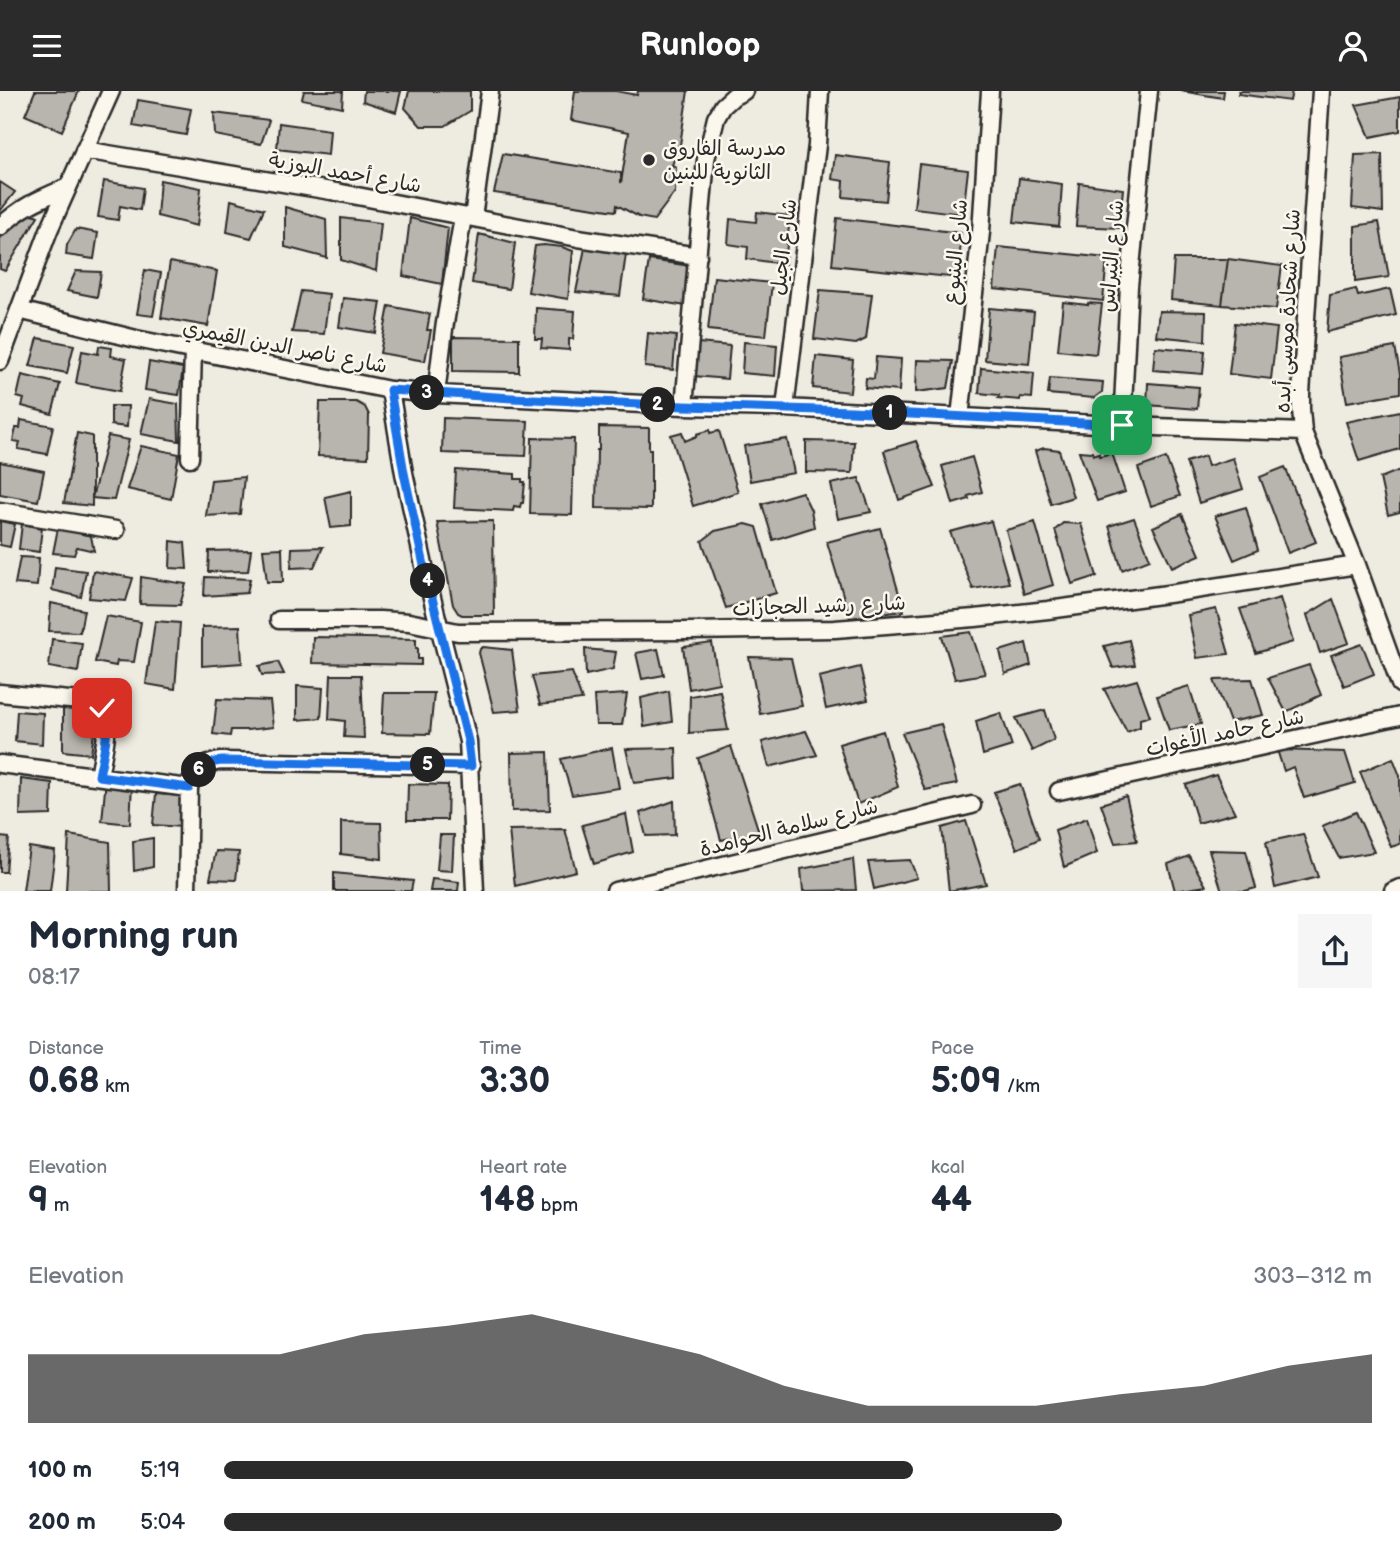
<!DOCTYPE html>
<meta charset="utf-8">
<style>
body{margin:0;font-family:"Balsamiq Sans","Playpen Sans Arabic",sans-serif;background:#f6f6f7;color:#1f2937;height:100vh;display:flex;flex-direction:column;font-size:26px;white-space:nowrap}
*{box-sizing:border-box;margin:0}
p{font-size:23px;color:#747a83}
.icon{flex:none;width:38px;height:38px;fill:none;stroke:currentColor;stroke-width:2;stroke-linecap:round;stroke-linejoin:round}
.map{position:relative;height:800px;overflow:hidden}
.side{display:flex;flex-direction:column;background:#fff;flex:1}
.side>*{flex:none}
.pin{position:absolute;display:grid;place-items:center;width:60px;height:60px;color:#fff;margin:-30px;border-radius:14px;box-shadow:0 4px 10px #0006}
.km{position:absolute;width:35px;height:35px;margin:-18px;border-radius:50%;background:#222;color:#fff;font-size:19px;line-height:35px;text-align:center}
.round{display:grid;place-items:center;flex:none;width:74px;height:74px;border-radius:0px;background:#f6f6f7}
.head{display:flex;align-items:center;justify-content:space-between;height:119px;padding:0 28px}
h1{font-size:38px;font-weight:700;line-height:52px}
.figures{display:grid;grid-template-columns:repeat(3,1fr);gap:10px;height:119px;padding:7px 28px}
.figures div{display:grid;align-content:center}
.figures b{font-size:35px;font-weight:700}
.figures small{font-size:19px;font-weight:400}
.figures p{font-size:19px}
.chart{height:196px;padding:14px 28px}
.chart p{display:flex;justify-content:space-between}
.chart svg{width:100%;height:126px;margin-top:7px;fill:#2b2b2b;opacity:.7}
ul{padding:0 28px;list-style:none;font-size:23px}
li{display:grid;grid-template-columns:112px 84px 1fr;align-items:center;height:52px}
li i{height:18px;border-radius:9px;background:#2b2b2b}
header{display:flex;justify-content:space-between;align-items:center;height:91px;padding:0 28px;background:#2b2b2b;color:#fff;font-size:32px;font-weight:700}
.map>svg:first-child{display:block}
.building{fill:#b8b5ae;stroke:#2b2b2b;stroke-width:2}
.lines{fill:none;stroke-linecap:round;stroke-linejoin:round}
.street-casing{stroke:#2b2b2b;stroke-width:21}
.street{stroke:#fbf7ec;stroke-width:16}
.route-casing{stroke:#fff;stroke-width:14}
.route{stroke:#1a73e8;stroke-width:9}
.poi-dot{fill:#2b2b2b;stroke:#fbf7ec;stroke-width:2.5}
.labels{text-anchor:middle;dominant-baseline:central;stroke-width:5;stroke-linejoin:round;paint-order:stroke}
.poi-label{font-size:21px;fill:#2b2b2b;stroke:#fbf7ec;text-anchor:start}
.street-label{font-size:21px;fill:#2b2b2b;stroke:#fbf7ec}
</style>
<header><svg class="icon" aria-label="menu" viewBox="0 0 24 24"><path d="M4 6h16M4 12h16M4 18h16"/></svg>Runloop<svg class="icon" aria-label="person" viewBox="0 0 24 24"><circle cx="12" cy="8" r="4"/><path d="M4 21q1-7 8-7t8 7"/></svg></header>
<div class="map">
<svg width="1400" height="800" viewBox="0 0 1400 800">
<rect width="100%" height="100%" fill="#eeebe0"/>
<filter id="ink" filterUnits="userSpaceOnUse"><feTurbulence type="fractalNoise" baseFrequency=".0143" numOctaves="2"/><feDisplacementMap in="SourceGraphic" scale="14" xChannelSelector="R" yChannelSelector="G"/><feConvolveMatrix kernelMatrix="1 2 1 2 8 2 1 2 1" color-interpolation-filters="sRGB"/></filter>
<g filter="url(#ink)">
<path class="building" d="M35,0H79L62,40L25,24Z
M304,0H343L342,16L302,8Z
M364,0H401L396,21L363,10Z
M409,0H470V20L445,35H421L405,17Z
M575,0H616L637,4L638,0H688L680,54L672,74L676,76L675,101L654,129L639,126L617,114L616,120L494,102L503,63L621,82V92L629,41L571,29Z
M1181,0H1224L1223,7Z
M1239,0H1292L1290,10L1238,3Z
M1400,6V40L1370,46L1356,14Z
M138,9L191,18L186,44L133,35Z
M214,22L269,29L261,53L215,44Z
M279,32L330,39L328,64L277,58Z
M1382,63L1383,121L1352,117L1355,64Z
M835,64L890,71L886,110L843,106L844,90L832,88Z
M919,73L968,79L963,123L914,117Z
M1019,87L1062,93L1059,136L1014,131Z
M160,89L201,97L197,135L157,125Z
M104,90L143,97L140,119L120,115L118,129L98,126Z
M0,91L15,101L0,120Z
M1079,92L1123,98L1119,137L1076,135Z
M231,109L264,118L251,147L227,141Z
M285,116L326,128L327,167L285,156Z
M23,119L38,125L5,180L0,178V148Z
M757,121L790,125L785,173L747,168L748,156L728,153L730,128L756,131Z
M341,127L381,132L376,180L341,169Z
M410,127L448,137L442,193L403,185Z
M837,127L961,142L959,187L832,174Z
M1379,131L1389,186L1355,191V135Z
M76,138L98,142L94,168L66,164L67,154Z
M479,143L515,152L509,198L472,192Z
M544,154L562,156L573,160L568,208L528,201L535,155Z
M998,156L1107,167L1103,210L994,198Z
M585,157L626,163L620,205L576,201Z
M1174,168H1228L1222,214L1171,209Z
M1228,168L1282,175L1276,218L1222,214Z
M649,169L691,175L686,215L643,208Z
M170,171L217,180L208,235L161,227Z
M145,179L161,182L153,225L137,223Z
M76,180L101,181L97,206L67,200Z
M714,186L772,192L766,245L708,239Z
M1356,198L1358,205L1390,198L1396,224L1327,241L1330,204Z
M820,199L872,203L866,248L856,253L814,248Z
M301,200L329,203L324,243L292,241Z
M343,207L381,211L376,242L339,236Z
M1063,211L1088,214V212L1102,213L1096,263L1058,259Z
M389,215L430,223L427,239H431L425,270L380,262Z
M536,217L575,220L573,248H569V259L541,257L542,248H535Z
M989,217L1034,221L1029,273L985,269Z
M1159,220L1206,221L1205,250L1156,245Z
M1235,232L1277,237L1271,288L1229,283Z
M648,242L676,245L673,279L645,276Z
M453,246L519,247V281L453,280Z
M38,247L74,254L67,282L30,275Z
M744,251L777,254L775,285L742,282Z
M698,252L730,255L727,288L694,285Z
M99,255L112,257L111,265L126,268L120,300L76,292L82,260L98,263Z
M1155,256L1205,260L1203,283L1153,279Z
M1395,256L1400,283V302L1347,311L1339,266Z
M816,265L853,269L850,301L813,297Z
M876,266L901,268L899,300L865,297L866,287L874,288Z
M917,269L953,270L948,297L916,301Z
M149,271L183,277L179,304L145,299Z
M981,277L1034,282L1032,307L1020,306V309L998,307L999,304L979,302Z
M22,284L60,293L52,323L22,315L24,308L17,306Z
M1050,287L1103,291L1102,301L1094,307L1048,303Z
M1148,292L1199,296L1197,318L1147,314Z
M149,308L178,313L179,350L141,343Z
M320,311H356L365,316L369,324L368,367L318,365Z
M111,315H128L127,336L111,334Z
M1400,320V358L1359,370L1346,331Z
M443,327L528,330L526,365L442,362Z
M21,329L53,335L47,363L18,358L20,351L13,350L16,337H20Z
M599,336L649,337V358H651V418L596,417L597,359H599Z
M710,339V342L719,340L738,401L693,415L671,344L682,341L685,350L697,345V343Z
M77,342L92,345V415L64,412Z
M108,345L129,349L114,409L92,407Z
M532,347L574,348L572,424L530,423Z
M787,348L794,382L750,390L744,355Z
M806,350L854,351L852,382L806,381Z
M916,350L935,396L899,409L884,360Z
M141,355L179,363L171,408L127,398Z
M1044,357L1059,359L1073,406L1051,413L1035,360Z
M1079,360L1092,361L1093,364L1099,362L1100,365L1112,362L1125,401L1097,410Z
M1205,365L1208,375L1233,367L1243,398L1199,412L1186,371Z
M972,366L982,401L968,405L969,408L953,413L942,375Z
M1166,367L1180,405L1151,415L1138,377Z
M0,371L44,380L38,410L0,403Z
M1285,376L1316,451L1288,462L1260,386Z
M456,379L515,383V388H522V391H525L523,412H521L520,416L514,415L513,420L454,417Z
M1400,379V421L1388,424L1380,387Z
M244,386L240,423L206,425L211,389Z
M859,387L871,421L838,428L831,393Z
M351,400V435L331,437L325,406Z
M802,401L811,419L814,436L773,449L762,413Z
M1246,416L1258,459L1234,469L1215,425Z
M1182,423L1200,464L1172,476L1153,436Z
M1134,427L1150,468L1122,479L1109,435Z
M0,430L15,433L10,456L0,454Z
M493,430L494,524H462L458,522L453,514L437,431Z
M991,430L1009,492L973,498L950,441Z
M1035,431L1053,494L1024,503L1006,439Z
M1063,432L1081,433L1097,485L1072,493L1055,439Z
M22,433L42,437L39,461L19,458Z
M746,433L757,436L776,502L726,517L702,450L715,440Z
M58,437L91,445L94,460L77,456L74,464L53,462Z
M880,437L904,520L850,527L827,451Z
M171,450L185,452L187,478L170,477Z
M323,456L314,476L291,477L292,457Z
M282,457L283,491H267L263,458Z
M251,459L248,480L208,481L209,460Z
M20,466L39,467L37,495L15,493Z
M55,476L86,480L81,506L52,499Z
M93,480L133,487L126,510L89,507Z
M141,486L186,493L180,514L140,513Z
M205,486L250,488L247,502L204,505Z
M1280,507L1293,551L1256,562L1240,518Z
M1333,508L1349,552L1320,562L1307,524Z
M51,512L84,519L80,541L49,540Z
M1216,518L1229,563L1197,567L1188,524Z
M106,525L141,531L134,571L117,570L116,575L95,571Z
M155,530L180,532L175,598L146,593Z
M240,535L242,572L202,575V536Z
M971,541L985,583L955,588L942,545Z
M313,546L416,548V557H418V568H421V574L312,572Z
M52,548L82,552L78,581L49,576Z
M1129,549L1135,574L1113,577L1104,555Z
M712,552L719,592L689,598L683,556Z
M1026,552L1031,574L1005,583L1000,560Z
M1362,553L1374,583L1344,595L1331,564Z
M483,556L512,559L520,619L494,621L479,562L480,558Z
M585,558L616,561L613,578L586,584Z
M658,558L664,584L642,588L636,562Z
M749,566L791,567L802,615L760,623Z
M278,571L284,583L262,584L259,575Z
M1309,574L1321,604L1286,621L1268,587Z
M860,576L868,609L826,618L819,586Z
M572,581L582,609L540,614L532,585Z
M331,584H361L364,647L344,646L345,630L329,628Z
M1252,588L1263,624L1230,631L1214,589Z
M1137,589L1150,625L1140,628V636L1127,641L1104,598Z
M297,595L323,597L321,627L297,629Z
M1189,595L1201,633L1169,639L1157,605Z
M669,600L672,631L644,636L641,607Z
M720,600L728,639L689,642L690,605Z
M384,602H434L430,643L382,642Z
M627,603L622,634H596L594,605Z
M217,608L270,610L273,636L247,639H231L230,645L213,643Z
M63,616L97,621L91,663L63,660Z
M1045,619L1054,649L1032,660L1016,627Z
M17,620L43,622L42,653L15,650Z
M1001,622L1012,655L983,664L976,630Z
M941,633L957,693L925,699L902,642Z
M806,640L817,664L769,676L762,651Z
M883,640L898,696L858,713L839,653Z
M731,655L759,741L721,749L698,667Z
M612,657L619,697L572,704L561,668Z
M676,657L677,687L634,692L626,658Z
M1277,659L1345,661L1355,692L1304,707L1293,676L1284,680Z
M548,661L550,719L512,720L511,662Z
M1393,667L1400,685V753L1391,756L1360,681Z
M1216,684L1235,722L1198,732L1186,694Z
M21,688L52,692L51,724L20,725Z
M106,688L132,692L130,733L102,730Z
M408,693L448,694L447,729H407Z
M1020,693L1039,748L1017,758L994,701Z
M156,703L185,705L183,736L153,734Z
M1126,705L1137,750L1115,752L1101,713Z
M674,710L675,744L646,745L640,722Z
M1356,721L1374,761L1339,767L1322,735Z
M626,723L633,761L594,773L582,734Z
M1087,727L1097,762L1064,776L1055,739Z
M966,730L986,793L949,800L942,737Z
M341,731L381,732L382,768L341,763Z
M565,738L576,780L515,795L509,739Z
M1303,743L1318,786L1275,797L1266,751Z
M69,744L110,751L111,800H66Z
M440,744H454L452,780L437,779Z
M0,746L9,747L6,781H0Z
M153,747V776L134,780L133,750Z
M29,756L55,760L50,800H23Z
M1209,759L1246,760L1256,797L1245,800H1222Z
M216,760L239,761L236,789L210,788Z
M1189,765L1206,795L1175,800L1168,773Z
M853,768L856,799L803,800L801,778Z
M910,769L917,787L874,798L868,771Z
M334,782L413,790L411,800H334Z
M432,788L459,791L458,800H430Z"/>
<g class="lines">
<defs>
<path id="street" d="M1321,0L1301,303V318L1303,341L1357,474L1400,593
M84,59L331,100L473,127L490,0
M473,127L578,147L698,165
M0,136C22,115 40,108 68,96
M19,219L136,248L390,299L436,303L684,315L785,317L1155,336L1303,341
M0,270L49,139L111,0
M390,299L404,382L425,479L468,650L475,800
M436,303L444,238L463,126
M684,315L706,68L716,27L723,15L734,5L744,0
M785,317L817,54L820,0
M960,326L981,141L990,0
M1122,334L1129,195L1149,0
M190,367L193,259
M0,420L116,439
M279,529H380L409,531L458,541L689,540L835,538L975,527L1048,519L1175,502L1357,474
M0,602L89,611C94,612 100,614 103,619C112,630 101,671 99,685
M0,673L189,697
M1059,700L1400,625
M187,800L189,697C194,680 204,672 221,670L471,675
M615,800L972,714
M1393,800L1400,797"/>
</defs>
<use href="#street" class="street-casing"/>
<use href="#street" class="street"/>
</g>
</g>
<g class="lines" filter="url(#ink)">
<defs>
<path id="route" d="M102,617C113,632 102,666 99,685L189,697C194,680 204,672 221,670L471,675L468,650L425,479L404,382L390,299L512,307L684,315L852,320L1122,334"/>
</defs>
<use href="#route" class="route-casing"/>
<use href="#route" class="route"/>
</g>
<circle class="poi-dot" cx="649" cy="69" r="7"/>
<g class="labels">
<g class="poi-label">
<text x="663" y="57">مدرسة الفاروق<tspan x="663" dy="24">الثانوية للبنين</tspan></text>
</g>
<g class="street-label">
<text transform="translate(345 82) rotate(10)">شارع أحمد البوزية</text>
<text transform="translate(784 156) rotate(-83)">شارع الجيل</text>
<text transform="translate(956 161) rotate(-85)">شارع الينبوع</text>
<text transform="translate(1112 165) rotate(-85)">شارع النبراس</text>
<text transform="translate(1288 220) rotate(-87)">شارع شحادة موسى أبده</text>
<text transform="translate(285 256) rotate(11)">شارع ناصر الدين القيمري</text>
<text transform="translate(819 515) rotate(-2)">شارع رشيد الحجازات</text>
<text transform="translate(1225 642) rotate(-12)">شارع حامد الأغوات</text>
<text transform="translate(789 737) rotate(-14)">شارع سلامة الحوامدة</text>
</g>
</g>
</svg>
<div class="pin" style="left:1122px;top:334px;background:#1e9e55"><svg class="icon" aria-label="arrive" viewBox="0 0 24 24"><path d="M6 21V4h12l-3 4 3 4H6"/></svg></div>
<div class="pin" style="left:102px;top:617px;background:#d93025"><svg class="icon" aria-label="check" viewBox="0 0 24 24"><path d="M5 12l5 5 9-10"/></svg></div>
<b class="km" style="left:890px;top:322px">1</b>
<b class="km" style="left:658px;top:314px">2</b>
<b class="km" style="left:427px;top:302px">3</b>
<b class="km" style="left:428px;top:490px">4</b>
<b class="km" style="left:428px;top:674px">5</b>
<b class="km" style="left:199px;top:679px">6</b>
</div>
<section class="side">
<div class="head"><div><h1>Morning run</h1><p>08:17</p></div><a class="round"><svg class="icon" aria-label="share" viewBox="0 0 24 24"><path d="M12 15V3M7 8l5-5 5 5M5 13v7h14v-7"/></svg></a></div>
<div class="figures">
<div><p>Distance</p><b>0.68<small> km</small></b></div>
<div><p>Time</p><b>3:30</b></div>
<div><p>Pace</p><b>5:09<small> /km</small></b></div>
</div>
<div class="figures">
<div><p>Elevation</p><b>9<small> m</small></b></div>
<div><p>Heart rate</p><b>148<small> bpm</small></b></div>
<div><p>kcal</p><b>44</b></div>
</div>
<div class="chart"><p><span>Elevation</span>303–312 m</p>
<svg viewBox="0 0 160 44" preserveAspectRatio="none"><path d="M0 44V20L10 20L20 20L30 20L40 13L50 10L60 6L70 13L80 20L90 31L100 38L110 38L120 38L130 34L140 31L150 24L160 20V44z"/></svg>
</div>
<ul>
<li><b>100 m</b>5:19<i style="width:60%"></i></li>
<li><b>200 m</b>5:04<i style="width:73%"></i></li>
</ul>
</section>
